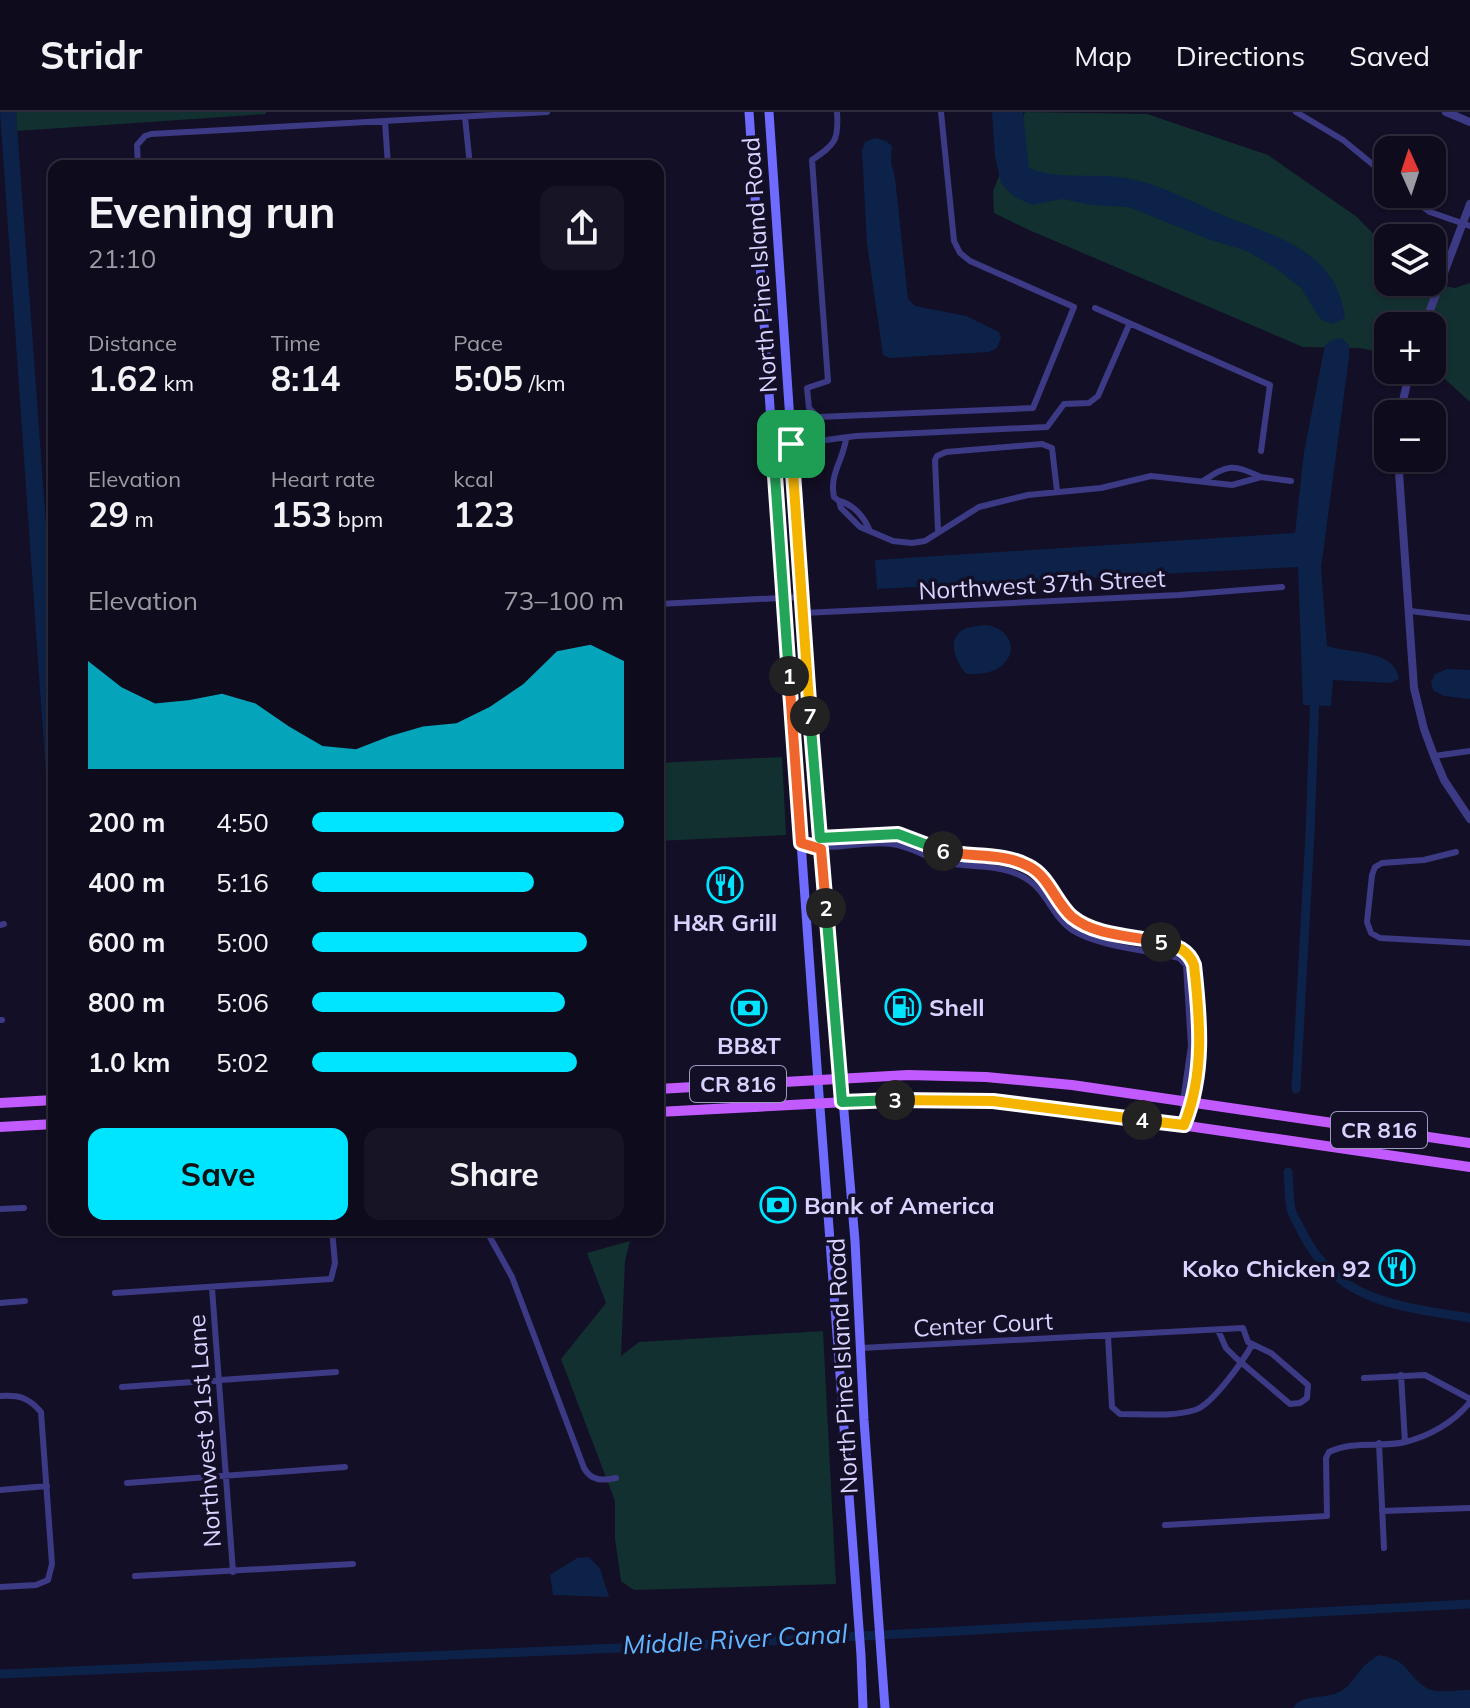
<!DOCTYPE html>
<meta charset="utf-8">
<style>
body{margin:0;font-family:Mulish,sans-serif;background:#171425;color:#f1f3f6;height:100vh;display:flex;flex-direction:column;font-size:30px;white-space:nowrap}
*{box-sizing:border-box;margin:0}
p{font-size:26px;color:#9b9ba3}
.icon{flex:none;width:44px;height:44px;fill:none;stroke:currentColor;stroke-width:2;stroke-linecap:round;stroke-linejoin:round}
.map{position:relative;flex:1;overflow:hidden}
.panel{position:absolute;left:48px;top:48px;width:616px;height:1076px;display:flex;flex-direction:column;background:#0e0b1c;border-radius:16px;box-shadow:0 2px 6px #0004,0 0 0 2px #2e2b3b}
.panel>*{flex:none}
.needle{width:52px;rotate:357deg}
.buttons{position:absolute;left:1374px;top:24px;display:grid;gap:16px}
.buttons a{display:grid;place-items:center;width:72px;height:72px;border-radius:16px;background:#0e0b1c;box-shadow:0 2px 6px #0004,0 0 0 2px #2e2b3b;font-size:40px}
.pin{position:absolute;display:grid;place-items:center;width:68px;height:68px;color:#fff;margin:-34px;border-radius:16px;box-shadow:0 4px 12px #0006}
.km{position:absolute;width:40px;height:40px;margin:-20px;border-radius:50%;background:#222;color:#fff;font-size:22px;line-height:40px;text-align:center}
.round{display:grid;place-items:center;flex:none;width:84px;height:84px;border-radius:16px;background:#171425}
.overview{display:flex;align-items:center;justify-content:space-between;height:136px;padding:0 40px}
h1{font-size:44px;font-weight:700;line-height:60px}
.figures{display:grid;grid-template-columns:repeat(3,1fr);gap:12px;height:136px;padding:8px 40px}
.figures div{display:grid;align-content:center}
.figures b{font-size:34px;font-weight:700}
.figures small{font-size:22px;font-weight:400}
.figures p{font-size:22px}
.chart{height:224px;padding:16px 40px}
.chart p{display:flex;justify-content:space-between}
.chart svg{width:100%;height:144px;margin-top:8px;fill:#00e5ff;opacity:.7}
.primary-button{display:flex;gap:16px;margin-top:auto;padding:16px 40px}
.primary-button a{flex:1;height:92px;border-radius:16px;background:#00e5ff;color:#111;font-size:32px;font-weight:700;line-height:92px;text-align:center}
.primary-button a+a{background:#171425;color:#f1f3f6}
ul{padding:0 40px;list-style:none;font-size:26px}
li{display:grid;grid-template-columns:128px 96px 1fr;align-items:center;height:60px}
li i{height:20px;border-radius:10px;background:#00e5ff}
header{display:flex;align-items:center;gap:48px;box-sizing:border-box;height:112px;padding:0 40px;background:#0e0b1c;border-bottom:2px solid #2e2b3b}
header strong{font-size:38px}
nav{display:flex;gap:44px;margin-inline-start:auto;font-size:28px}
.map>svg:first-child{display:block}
.green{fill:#12302f}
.water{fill:#0c2248}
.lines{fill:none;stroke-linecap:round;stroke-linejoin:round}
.canal{stroke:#0c2248;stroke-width:9}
.minor{stroke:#3d3a85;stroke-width:6}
.tertiary{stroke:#3d3a85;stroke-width:8}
.secondary{stroke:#6f6bff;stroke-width:9}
.primary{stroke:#c25bff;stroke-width:10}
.split-1-casing{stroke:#fff;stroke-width:16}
.split-2-casing{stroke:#fff;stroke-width:16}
.split-3-casing{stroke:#fff;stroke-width:16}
.split-4-casing{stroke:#fff;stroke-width:16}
.split-5-casing{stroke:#fff;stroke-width:16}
.split-6-casing{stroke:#fff;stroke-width:16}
.split-7-casing{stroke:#fff;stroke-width:16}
.split-8-casing{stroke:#fff;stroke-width:16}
.split-1{stroke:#22a559;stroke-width:10}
.split-2{stroke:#f0652b;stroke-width:10}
.split-3{stroke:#22a559;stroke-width:10}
.split-4{stroke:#f5b400;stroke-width:10}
.split-5{stroke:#f5b400;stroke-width:10}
.split-6{stroke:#f0652b;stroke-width:10}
.split-7{stroke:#22a559;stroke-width:10}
.split-8{stroke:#f5b400;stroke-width:10}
.labels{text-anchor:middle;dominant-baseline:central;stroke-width:7;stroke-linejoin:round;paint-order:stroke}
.shield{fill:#130f26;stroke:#9e99be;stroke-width:2}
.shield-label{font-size:22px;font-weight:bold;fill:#d9d4ff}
.street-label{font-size:24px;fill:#d9d4ff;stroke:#130f26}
.poi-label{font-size:24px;font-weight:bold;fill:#d9d4ff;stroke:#130f26}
.water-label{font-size:26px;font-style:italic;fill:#62b6ff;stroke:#130f26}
</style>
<header>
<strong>Stridr</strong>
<nav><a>Map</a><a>Directions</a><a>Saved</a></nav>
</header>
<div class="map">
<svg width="1470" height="1596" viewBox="0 0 1470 1596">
<rect width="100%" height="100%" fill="#130f26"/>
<path class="green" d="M16,0H266V2L17,19Z
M1025,0L1147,2L1268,43L1357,105L1388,137V170H1421L1455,176L1470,171V290L1432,255V214H1388V242L1360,236L1303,235L1029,118L994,101L993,79Z
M782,645L786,723L658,729V651Z
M630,1129L625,1149L621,1244L639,1230L823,1219L836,1472L634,1478L621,1469L615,1427V1389L561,1247L606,1191L587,1141Z"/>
<path class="water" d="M0,0H16L54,522V779Z
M992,0H1023L1029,56C1059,69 1094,60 1126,66C1156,71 1183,85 1211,98C1266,124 1336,132 1345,206L1333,212L1321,208L1301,176L1277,157L1247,139L1208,127L1129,95L1092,93L1062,87L1032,93L1013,84L1001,71L995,45Z
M875,26L886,29L892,34L891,50L895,66L908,187L915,194L966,204L999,220L1001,226L997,236L989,240L890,246L883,243L867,132L862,38L865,30Z
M1342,226L1349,233V245L1321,456L1327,534C1351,542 1395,537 1399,567L1390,571L1333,568L1331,594L1303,593L1298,455L877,477L875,448L1295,421L1304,340L1325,233L1332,228Z
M986,513C1009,516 1021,539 1000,555C991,562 977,562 967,562C957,553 947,531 960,520C966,514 979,514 986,513Z
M1447,557L1470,558V587L1444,584L1433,578L1431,570L1435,562Z
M589,1445L600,1457L609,1485L553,1483L550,1463L577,1446Z
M1379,1543C1410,1549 1404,1560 1425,1575C1436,1583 1457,1577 1470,1578V1596H1293C1302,1581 1326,1588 1341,1579C1355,1571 1358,1554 1379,1543Z"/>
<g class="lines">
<path class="canal" d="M1296,977L1310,722L1315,581
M1288,1060C1289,1072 1289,1086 1291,1097C1293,1105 1299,1113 1302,1120C1337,1191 1400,1194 1470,1206
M0,1562L690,1533L1470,1492"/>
<path class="minor" d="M837,0C839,29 835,32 812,48L828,269L807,276L809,296L818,305L1033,296L1074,195L970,149L960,141L954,129L941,0
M1296,0L1343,28L1388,65
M465,5L470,54
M385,9L388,54
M70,51L71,54
M138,54L137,33L145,24L151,22L547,0
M1405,82L1430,100L1470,114
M1095,196L1270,273L1261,339
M846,327C843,349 829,362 834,385L839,389L841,396L860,415L893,429L912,431L925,429L979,395L1028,383L1101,376L1151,364L1232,373L1261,365L1291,369
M773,335L856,324L1047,315L1064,292L1089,291L1098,284L1129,213
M1203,369C1229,352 1232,352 1261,365
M839,389C853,392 864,405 869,417
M938,418L935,348L937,344L946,340L1042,332L1052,336L1057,379
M658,492L802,485
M1410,499L1470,506
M803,501L1179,483L1282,475
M1434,644L1470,639
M801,731L820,726L898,722L947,740L1016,750L1041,763L1072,804L1088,815L1180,836L1191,844L1194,853C1200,907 1205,962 1184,1013
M801,731C834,741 860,728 892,732C910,734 927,746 944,750C968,756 994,752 1017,762C1047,774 1049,802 1072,818C1099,835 1148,838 1179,846L1186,853L1191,934L1183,989L1184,1010
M1456,740L1424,748L1382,751L1375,755L1372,763L1367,810L1371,821L1380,826L1470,831
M0,813L4,812
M0,908H2
M0,1097L24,1096
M486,1118L512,1165L584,1356C591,1369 603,1369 616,1366
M212,1176L233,1460
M115,1181L331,1167L335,1151L332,1118
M0,1191L25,1189
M1108,1224L1112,1295L1120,1302C1144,1302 1172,1305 1195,1298C1212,1293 1243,1249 1252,1233
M861,1236L1243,1216L1248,1230L1271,1241L1308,1273L1307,1286L1300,1291L1290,1292L1236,1246L1226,1236L1218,1218
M1401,1263L1405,1330
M1364,1266L1425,1263L1470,1287
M122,1275L336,1260
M0,1284C19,1283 28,1285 41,1300L52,1452L48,1468L36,1473L0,1475
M1379,1331L1384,1436
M127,1371L345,1355
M0,1378L47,1374
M1382,1399L1470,1396
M1165,1413L1327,1404L1326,1346L1329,1340C1354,1328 1380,1336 1405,1330C1430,1324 1454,1310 1470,1290
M135,1464L353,1452"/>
<path class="tertiary" d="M1446,0L1470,10
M1424,214L1470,92
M1400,302L1410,258
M1398,346L1414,576L1424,617L1434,644L1444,668L1470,707"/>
<path class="secondary" d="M749,0L818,969L861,1543L863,1596
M769,0L809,588L855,1129L864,1308L885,1596"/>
<path class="primary" d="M658,977L908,963L986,965L1072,973L1470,1031
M0,991L54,988
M658,1000L903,987L993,989L1071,997L1470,1055
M0,1015L54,1012"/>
</g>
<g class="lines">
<defs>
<path id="split-1" d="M789,564L773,335L791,332"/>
<path id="split-2" d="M789,564L801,731L821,737L826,796"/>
<path id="split-3" d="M826,796L842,990L895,988"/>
<path id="split-4" d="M895,988L993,989L1142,1008"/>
<path id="split-5" d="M1142,1008L1184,1013C1205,962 1200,907 1194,853C1188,837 1176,834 1161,830"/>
<path id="split-6" d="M943,739C970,746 1002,740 1028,754C1049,764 1055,790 1072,805C1095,824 1133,824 1161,830"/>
<path id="split-7" d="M810,604L820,726L898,722L943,739"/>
<path id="split-8" d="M791,332L810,604"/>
</defs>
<use href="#split-1" class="split-1-casing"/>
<use href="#split-2" class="split-2-casing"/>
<use href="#split-3" class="split-3-casing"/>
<use href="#split-4" class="split-4-casing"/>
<use href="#split-5" class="split-5-casing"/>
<use href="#split-6" class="split-6-casing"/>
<use href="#split-7" class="split-7-casing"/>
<use href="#split-8" class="split-8-casing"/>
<use href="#split-1" class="split-1"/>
<use href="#split-2" class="split-2"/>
<use href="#split-3" class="split-3"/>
<use href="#split-4" class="split-4"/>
<use href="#split-5" class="split-5"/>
<use href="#split-6" class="split-6"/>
<use href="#split-7" class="split-7"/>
<use href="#split-8" class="split-8"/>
</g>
<defs>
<symbol id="restaurant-ring" viewBox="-11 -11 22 22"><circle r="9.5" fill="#130f26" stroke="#00e5ff" stroke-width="1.5"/><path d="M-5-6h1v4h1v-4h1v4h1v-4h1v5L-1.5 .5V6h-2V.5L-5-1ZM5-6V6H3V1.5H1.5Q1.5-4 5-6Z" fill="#00e5ff"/></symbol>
<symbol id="fuel-ring" viewBox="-11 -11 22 22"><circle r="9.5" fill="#130f26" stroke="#00e5ff" stroke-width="1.5"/><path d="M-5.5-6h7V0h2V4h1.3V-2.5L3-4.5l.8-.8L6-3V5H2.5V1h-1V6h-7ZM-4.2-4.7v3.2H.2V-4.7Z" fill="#00e5ff"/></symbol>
<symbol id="bank-ring" viewBox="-11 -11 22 22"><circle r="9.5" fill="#130f26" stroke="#00e5ff" stroke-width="1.5"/><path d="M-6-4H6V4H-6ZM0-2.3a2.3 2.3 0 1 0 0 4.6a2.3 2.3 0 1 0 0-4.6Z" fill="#00e5ff"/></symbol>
</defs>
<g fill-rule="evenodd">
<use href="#restaurant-ring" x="705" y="753" width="40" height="40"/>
<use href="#fuel-ring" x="883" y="875" width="40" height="40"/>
<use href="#bank-ring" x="729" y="876" width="40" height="40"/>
<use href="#bank-ring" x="758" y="1073" width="40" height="40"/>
<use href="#restaurant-ring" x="1377" y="1136" width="40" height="40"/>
</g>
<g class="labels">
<g class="shield">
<rect x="690" y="954" width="96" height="36" rx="6"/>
<rect x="1331" y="1000" width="96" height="36" rx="6"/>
</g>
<g class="shield-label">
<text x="738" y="972">CR 816</text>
<text x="1379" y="1018">CR 816</text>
</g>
<g class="street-label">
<text transform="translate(759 153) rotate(-94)">North Pine Island Road</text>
<text transform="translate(1042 472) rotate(-3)">Northwest 37th Street</text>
<text transform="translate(983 1212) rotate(-3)">Center Court</text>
<text transform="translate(842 1254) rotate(-93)">North Pine Island Road</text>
<text transform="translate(204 1319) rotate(-94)">Northwest 91st Lane</text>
</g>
<g class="poi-label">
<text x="725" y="810">H&amp;R Grill</text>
<text x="929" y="895" text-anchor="start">Shell</text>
<text x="749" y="933">BB&amp;T</text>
<text x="804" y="1093" text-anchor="start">Bank of America</text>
<text x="1371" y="1156" text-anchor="end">Koko Chicken 92</text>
</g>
<g class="water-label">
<text transform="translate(735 1527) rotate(-3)">Middle River Canal</text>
</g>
</g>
</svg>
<div class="buttons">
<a><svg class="needle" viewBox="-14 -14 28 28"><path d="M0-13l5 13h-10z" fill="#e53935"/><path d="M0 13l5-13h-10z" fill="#9b9ba3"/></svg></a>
<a><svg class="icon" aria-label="layers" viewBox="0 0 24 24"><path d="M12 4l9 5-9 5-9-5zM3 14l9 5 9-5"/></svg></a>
<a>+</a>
<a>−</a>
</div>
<div class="pin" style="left:791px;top:332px;background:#1e9e55"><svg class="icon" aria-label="arrive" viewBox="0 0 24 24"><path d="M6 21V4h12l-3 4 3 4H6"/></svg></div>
<b class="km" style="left:789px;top:564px">1</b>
<b class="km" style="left:826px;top:796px">2</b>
<b class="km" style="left:895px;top:988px">3</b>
<b class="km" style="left:1142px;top:1008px">4</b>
<b class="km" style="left:1161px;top:830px">5</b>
<b class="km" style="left:943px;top:739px">6</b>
<b class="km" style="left:810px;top:604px">7</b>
<section class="panel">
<div class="overview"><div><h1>Evening run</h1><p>21:10</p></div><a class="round"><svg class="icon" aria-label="share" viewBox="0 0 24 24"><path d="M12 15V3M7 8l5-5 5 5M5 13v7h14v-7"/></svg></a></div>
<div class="figures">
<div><p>Distance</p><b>1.62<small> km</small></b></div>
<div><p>Time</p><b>8:14</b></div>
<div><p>Pace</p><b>5:05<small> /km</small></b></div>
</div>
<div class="figures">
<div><p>Elevation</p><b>29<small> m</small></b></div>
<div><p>Heart rate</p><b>153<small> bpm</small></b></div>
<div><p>kcal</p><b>123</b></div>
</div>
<div class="chart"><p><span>Elevation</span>73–100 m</p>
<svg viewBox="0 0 160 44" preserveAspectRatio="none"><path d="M0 44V11L10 19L20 24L30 23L40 21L50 24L60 31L70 37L80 38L90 34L100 31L110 30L120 25L130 18L140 8L150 6L160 11V44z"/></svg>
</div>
<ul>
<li><b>200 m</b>4:50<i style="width:100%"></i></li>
<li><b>400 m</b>5:16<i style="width:71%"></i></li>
<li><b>600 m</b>5:00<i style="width:88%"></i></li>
<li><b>800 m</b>5:06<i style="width:81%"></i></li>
<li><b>1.0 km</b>5:02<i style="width:85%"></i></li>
</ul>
<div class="primary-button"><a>Save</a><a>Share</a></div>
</section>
</div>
